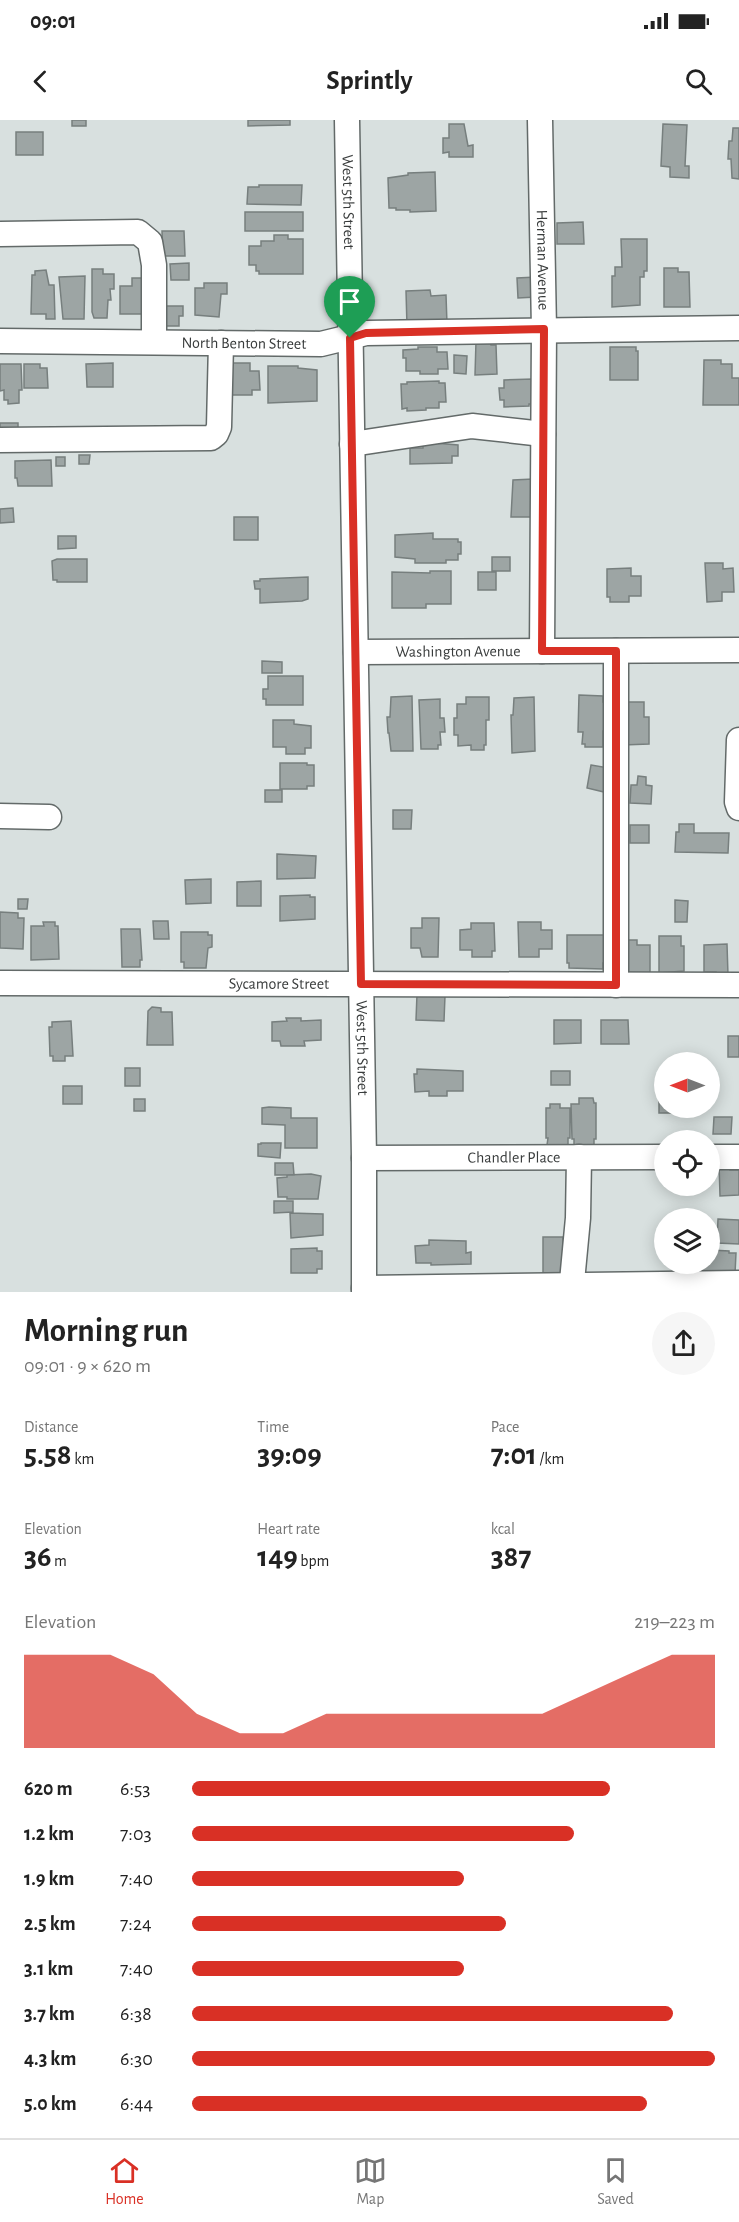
<!DOCTYPE html>
<meta charset="utf-8">
<style>
body{margin:0;font-family:"Alegreya Sans",sans-serif;background:#f6f6f6;color:#222;height:100vh;display:flex;flex-direction:column;font-size:22px;white-space:nowrap}
*{box-sizing:border-box;margin:0}
p{font-size:20px;color:#767676}
.icon{flex:none;width:33px;height:33px;fill:none;stroke:currentColor;stroke-width:2;stroke-linecap:round;stroke-linejoin:round}
.map{position:relative;height:1172px;overflow:hidden}
.details{display:flex;flex-direction:column;background:#fff;flex:1}
.details>*{flex:none}
.needle{width:39px;rotate:270deg}
.tools{position:absolute;left:654px;top:932px;display:grid;gap:12px}
.tools a{display:grid;place-items:center;width:66px;height:66px;border-radius:50%;background:#fff;box-shadow:0 3px 15px #0003;font-size:30px}
.pin{position:absolute;display:grid;place-items:center;width:51px;height:51px;color:#fff;margin:-62px -26px;border-radius:50% 50% 50% 0;rotate:-45deg;box-shadow:0 0 6px #0007}
.pin .icon{rotate:45deg}
.round{display:grid;place-items:center;flex:none;width:63px;height:63px;border-radius:32px;background:#f6f6f6}
.head{display:flex;align-items:center;justify-content:space-between;height:102px;padding:0 24px}
h1{font-size:33px;font-weight:700;line-height:45px}
.figures{display:grid;grid-template-columns:repeat(3,1fr);gap:9px;height:102px;padding:6px 24px}
.figures div{display:grid;align-content:center}
.figures b{font-size:30px;font-weight:700}
.figures small{font-size:16px;font-weight:400}
.figures p{font-size:16px}
.chart{height:168px;padding:12px 24px}
.chart p{display:flex;justify-content:space-between}
.chart svg{width:100%;height:108px;margin-top:6px;fill:#d93025;opacity:.7}
ul{padding:0 24px;list-style:none;font-size:20px}
li{display:grid;grid-template-columns:96px 72px 1fr;align-items:center;height:45px}
li i{height:15px;border-radius:8px;background:#d93025}
.status{display:flex;justify-content:space-between;align-items:center;height:42px;padding:0 30px;background:#fff;direction:ltr}
.status svg{height:16px;fill:currentColor}
header{display:flex;justify-content:space-between;align-items:center;height:78px;padding:0 24px;background:#fff;font-size:27px;font-weight:700}
.dock{display:flex;justify-content:space-around;align-items:center;height:84px;border-top:2px solid #e0e0e0;background:#fff;font-size:16px;color:#767676}
.dock a{display:grid;justify-items:center;gap:3px}
.dock .on{color:#d93025}
.map>svg:first-child{display:block}
.building{fill:#9da5a4;stroke:#777f7e;stroke-width:1.5}
.lines{fill:none;stroke-linecap:round;stroke-linejoin:round}
.minor-casing{stroke:#636a69;stroke-width:27}
.minor{stroke:#fff;stroke-width:24}
.route-casing{stroke:#fff;stroke-width:12}
.route{stroke:#d93025;stroke-width:8}
.labels{text-anchor:middle;dominant-baseline:central;stroke-width:5;stroke-linejoin:round;paint-order:stroke}
.street-label{font-size:16px;fill:#393c3c;stroke:#fff}
</style>
<div class="status"><b>09:01</b><svg viewBox="0 0 49 12"><path d="M0 12V9h3v3zM5 12V6h3v6zM10 12V3h3v9zM15 12V0h3v12zM26 1h20v11H26zM47 4h2v5h-2z"/></svg></div>
<header><svg class="icon" aria-label="back" viewBox="0 0 24 24"><path d="M15 5l-7 7 7 7"/></svg>Sprintly<svg class="icon" aria-label="search" viewBox="0 0 24 24"><circle cx="10" cy="10" r="6"/><path d="M15 15l6 6"/></svg></header>
<div class="map">
<svg width="739" height="1172" viewBox="0 0 739 1172">
<rect width="100%" height="100%" fill="#d8e0df"/>
<path class="building" d="M72,0H86V6H72Z
M248,0H290V5L248,6Z
M449,4H464L468,26L473,25V37H449V32L443,33V18H449Z
M663,4L687,5L685,46H689V58L670,57V47L661,46Z
M733,8H739V59L732,58L731,39H728L729,21H732Z
M16,12H43V35H16Z
M435,52L436,91L410,92V90H396V88H389L388,58L408,55V53Z
M259,65H302L301,85L247,84L248,67H259Z
M245,92H303V111H245Z
M583,102L584,124H557V103Z
M162,111H184L185,136H163Z
M274,115H288V119H303V154H259V151H256V145H249V126H261V121H274Z
M621,119H647V151H644V157H640V185L612,187V156H615V147H622Z
M189,143V160H171L170,144Z
M664,148H678V152H689L690,187H664Z
M92,149H103V154H114V169H110L111,180H108L107,198H94L92,192Z
M46,150L49,165H54L55,199H46V194H31L32,155H35V151Z
M85,156L84,199H63L59,157Z
M536,157V177L518,178L517,158Z
M132,158H145L146,194H120V166H132Z
M204,163H227V174H221L219,197L195,195V168H204Z
M430,170L431,176L446,175L447,204L407,206L406,171Z
M162,186H183V196H179V206H163Z
M476,221H490L491,225H496L497,254L475,255Z
M418,227H437V232H447L448,249H438V254H420V251H406V238H403V230L418,229Z
M610,227H636V231H638V260H610Z
M454,235L467,236L466,254L454,253Z
M704,240H721V244H732V258H739V285H703Z
M113,243V267H87L86,244Z
M229,243H250V251H259L260,270H252V275H227Z
M0,244H21L22,270H19V283L8,284V280H4V270L0,271Z
M24,244H40V248H47L48,268H24Z
M268,246H298V248L317,250V281L268,283Z
M533,259L534,284H529V286L504,287V280H500L499,268H504V260Z
M439,261V263H445L446,282H439V288H426V290L407,291V288L402,289L401,264H407V262Z
M0,303H18V315L0,316Z
M423,322L458,325V336H452V343L410,344V328H423Z
M79,335H90L89,344H79Z
M56,337H65V346H56Z
M51,340L52,366H18L17,358H15V341Z
M533,359L534,397H511L513,360Z
M13,388L14,402L0,403V389Z
M234,397H258V420H234Z
M433,413V419H458V422H461V434H458V440H446V443H415V439L395,437V415Z
M58,416H76V428L58,429Z
M492,437H510V451H492Z
M57,439H87V462H57V460H53L52,441Z
M705,443H723V449L733,448L734,472H722V481L707,482Z
M631,448V456H641V476H629V482H610V477H607V449Z
M430,451H451V484H426V488H392V452L430,453Z
M478,452H496V470H478Z
M308,457V479L302,481L260,483V469H255L254,461H260V459Z
M262,541L282,542V553H262Z
M268,556H303V585H266V579H263V569H268Z
M579,575L603,576V582L610,583L609,611H603V627H585V624H582L583,612H578Z
M412,576L413,631H391L389,613H388L387,597H390L391,577Z
M466,577H489V600H486V625H484V630H471V625L458,626V615H454V598H457V584H466Z
M534,577L535,631L512,633L511,595H513L514,578Z
M440,579V598H444L445,612H440L441,625H438V629H421L419,580Z
M627,582H644V597H649V624L623,625Z
M273,600H294V604L311,606V628H305V634H286V627H273Z
M280,643H307V645H314V666H307V669H280Z
M591,645L609,648L604,672L587,668Z
M638,656L646,657V665L652,666L651,684L630,683L631,665H637Z
M265,670H282V682H265Z
M393,690H412L411,709H393Z
M679,704H694V713H729L728,733L675,732L676,712H679Z
M630,705H649V723H630Z
M277,734L316,736L315,758L277,759Z
M211,759V783L186,784L185,760Z
M261,761V786H237V762Z
M310,775V777H315V799L280,801V776Z
M18,779H28L27,789H18Z
M675,780L688,781L687,802H675Z
M0,792L18,793V798H24L23,829L0,828Z
M422,798H439L438,837H422L420,828H411V808H422Z
M153,801H168L169,819H154Z
M43,802H55V806H58L59,839L31,840V806H44Z
M518,802H541V810H552V829H539V837H519Z
M471,803H494L495,831H492V837H472V830H460V810L471,809Z
M121,809H140L142,840H140V847H122Z
M181,812H208V815H212V827L208,828L206,848H184V842H181Z
M567,815H606V843H603V849L569,848V843H567Z
M659,816H681V826H684V851L659,853Z
M624,820H637V825H650V854H624Z
M727,824L728,855H716V852H704V825Z
M417,874L445,876L444,901L416,900Z
M152,887L161,888V892H172L173,925H147L148,891Z
M286,898H301V901L321,900V920L304,921L305,926H281L280,921H272V902L287,901Z
M554,900H581V923L554,924Z
M601,900H628L629,924H601Z
M71,901L73,936H65V941H53V936H50L49,907H52V902Z
M728,916H739V937H728Z
M125,948H140V966H125Z
M417,949L463,951V971H447V976H429V971L415,972L414,954H417Z
M551,951H570V965H551Z
M659,957H664V987H694V993H659Z
M63,966H82V984H63Z
M579,978H593L594,983H596V1019H594V1026H574V1019H572L571,984H579Z
M134,979H145V991H134Z
M550,984H560V988H570V1018H568V1025H547L548,1018H546V988H550Z
M269,987L291,988V998H317V1028H285V1005L262,1004V988Z
M714,997H732L731,1014H713Z
M261,1023H281L280,1038L258,1036V1024H261Z
M730,1042V1050H739V1075L720,1076L719,1043Z
M275,1043H293L294,1055H275Z
M311,1054L321,1056L318,1079H287V1077H278L277,1058L287,1057V1055Z
M274,1081H293V1092L274,1093Z
M290,1093L323,1094V1115L291,1118Z
M718,1099L739,1100V1124L717,1123Z
M543,1117H563V1153H543Z
M429,1120L466,1121V1133L471,1132V1144L431,1145V1143H416L415,1126L429,1125Z
M317,1128V1131H322V1149H317V1153H291V1129Z
M710,1130L729,1131V1133H736L735,1154L688,1152V1143H710Z"/>
<g class="lines">
<defs>
<g id="minor">
<path id="s1" d="M347,0L364,1038V1172"/>
<path id="s2" d="M540,0L544,209L542,531"/>
<path d="M0,114L138,112L150,122L154,145V222"/>
<path id="s3" d="M0,221L321,224L366,213L739,208"/>
<path d="M0,320L211,318L216,314L219,307L221,223"/>
<path d="M352,324L472,306L543,314"/>
<path id="s4" d="M356,532L739,530"/>
<path d="M739,620L737,682L739,688"/>
<path d="M0,696L49,697"/>
<path id="s5" d="M0,863L739,865"/>
<path d="M616,865V531"/>
<path d="M710,1037H739"/>
<path id="s6" d="M364,1038L664,1037"/>
<path d="M364,1168L739,1163"/>
<path d="M571,1172L578,1098L579,1037"/>
</g>
</defs>
<use href="#minor" class="minor-casing"/>
<use href="#minor" class="minor"/>
</g>
<g class="lines">
<defs>
<path id="route" d="M544,209L542,531H616V865L361,864L350,218L366,213Z"/>
</defs>
<use href="#route" class="route-casing"/>
<use href="#route" class="route"/>
</g>
<g class="labels">
<g class="street-label">
<text stroke="none"><textPath href="#s1" startOffset="82">West 5th Street</textPath></text>
<text stroke="none"><textPath href="#s2" startOffset="140">Herman Avenue</textPath></text>
<text stroke="none"><textPath href="#s3" startOffset="244">North Benton Street</textPath></text>
<text stroke="none"><textPath href="#s4" startOffset="102">Washington Avenue</textPath></text>
<text stroke="none"><textPath href="#s5" startOffset="279">Sycamore Street</textPath></text>
<text stroke="none"><textPath href="#s1" startOffset="928">West 5th Street</textPath></text>
<text stroke="none"><textPath href="#s6" startOffset="150">Chandler Place</textPath></text>
</g>
</g>
</svg>
<div class="tools">
<a><svg class="needle" viewBox="-14 -14 28 28"><path d="M0-13l5 13h-10z" fill="#e53935"/><path d="M0 13l5-13h-10z" fill="#767676"/></svg></a>
<a><svg class="icon" aria-label="locate" viewBox="0 0 24 24"><circle cx="12" cy="12" r="6"/><path d="M12 2v4M12 18v4M2 12h4M18 12h4"/></svg></a>
<a><svg class="icon" aria-label="layers" viewBox="0 0 24 24"><path d="M12 4l9 5-9 5-9-5zM3 14l9 5 9-5"/></svg></a>
</div>
<div class="pin" style="left:350px;top:218px;background:#1e9e55"><svg class="icon" aria-label="arrive" viewBox="0 0 24 24"><path d="M6 21V4h12l-3 4 3 4H6"/></svg></div>
</div>
<section class="details">
<div class="head"><div><h1>Morning run</h1><p>09:01 · 9 × 620 m</p></div><a class="round"><svg class="icon" aria-label="share" viewBox="0 0 24 24"><path d="M12 15V3M7 8l5-5 5 5M5 13v7h14v-7"/></svg></a></div>
<div class="figures">
<div><p>Distance</p><b>5.58<small> km</small></b></div>
<div><p>Time</p><b>39:09</b></div>
<div><p>Pace</p><b>7:01<small> /km</small></b></div>
</div>
<div class="figures">
<div><p>Elevation</p><b>36<small> m</small></b></div>
<div><p>Heart rate</p><b>149<small> bpm</small></b></div>
<div><p>kcal</p><b>387</b></div>
</div>
<div class="chart"><p><span>Elevation</span>219–223 m</p>
<svg viewBox="0 0 160 44" preserveAspectRatio="none"><path d="M0 44V6L10 6L20 6L30 14L40 30L50 38L60 38L70 30L80 30L90 30L100 30L110 30L120 30L130 22L140 14L150 6L160 6V44z"/></svg>
</div>
<ul>
<li><b>620 m</b>6:53<i style="width:80%"></i></li>
<li><b>1.2 km</b>7:03<i style="width:73%"></i></li>
<li><b>1.9 km</b>7:40<i style="width:52%"></i></li>
<li><b>2.5 km</b>7:24<i style="width:60%"></i></li>
<li><b>3.1 km</b>7:40<i style="width:52%"></i></li>
<li><b>3.7 km</b>6:38<i style="width:92%"></i></li>
<li><b>4.3 km</b>6:30<i style="width:100%"></i></li>
<li><b>5.0 km</b>6:44<i style="width:87%"></i></li>
</ul>
</section>
<nav class="dock">
<a class="on"><svg class="icon" aria-label="home" viewBox="0 0 24 24"><path d="M3 11l9-7 9 7M6 9v11h12V9"/></svg>Home</a>
<a><svg class="icon" aria-label="map" viewBox="0 0 24 24"><path d="M3 6l6-2 6 2 6-2v14l-6 2-6-2-6 2zM9 4v14M15 6v14"/></svg>Map</a>
<a><svg class="icon" aria-label="saved" viewBox="0 0 24 24"><path d="M7 4h10v16l-5-4-5 4z"/></svg>Saved</a>
</nav>
